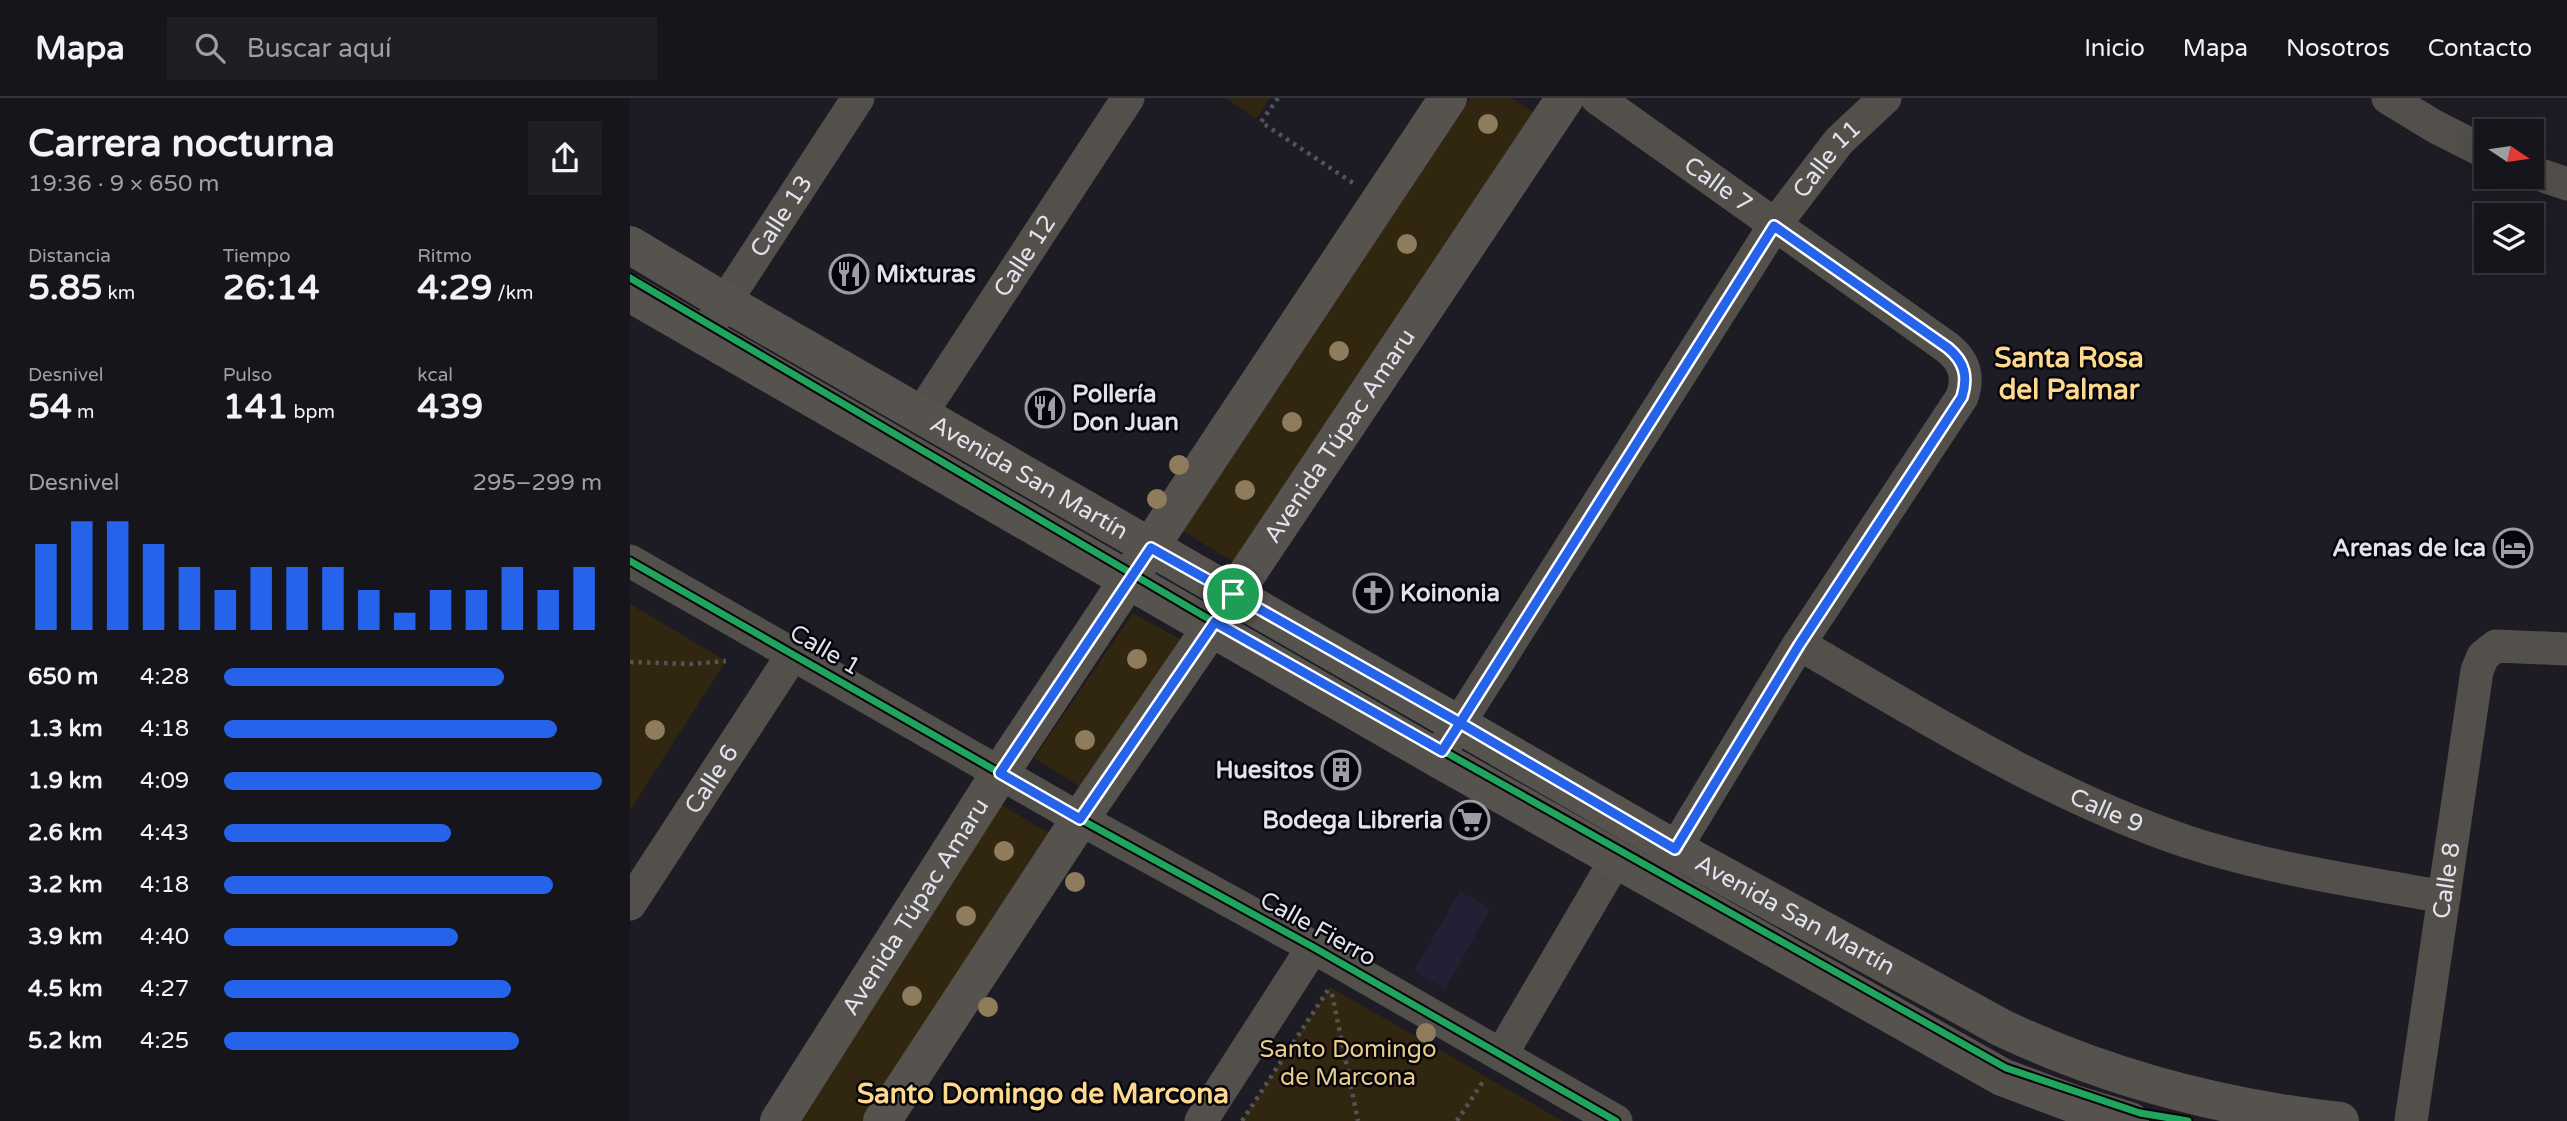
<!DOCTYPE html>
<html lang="es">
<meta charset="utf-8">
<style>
body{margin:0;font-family:"Varela Round",sans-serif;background:#1f1e24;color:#f1f3f6;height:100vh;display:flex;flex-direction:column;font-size:26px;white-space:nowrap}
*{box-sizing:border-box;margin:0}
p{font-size:23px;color:#9e9fa3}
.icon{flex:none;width:38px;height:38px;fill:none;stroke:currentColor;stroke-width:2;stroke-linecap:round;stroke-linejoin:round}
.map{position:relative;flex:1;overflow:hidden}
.sheet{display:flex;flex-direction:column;background:#16151b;width:630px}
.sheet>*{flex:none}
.needle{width:46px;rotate:103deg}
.fabs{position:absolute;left:1844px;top:21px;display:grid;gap:14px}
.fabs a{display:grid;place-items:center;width:70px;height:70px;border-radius:0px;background:#16151b;box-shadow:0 7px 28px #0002,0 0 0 2px #35343a;font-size:35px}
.pin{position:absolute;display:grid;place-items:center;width:60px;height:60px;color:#fff;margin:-30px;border:4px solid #fff;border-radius:50%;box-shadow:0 2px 7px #0007}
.round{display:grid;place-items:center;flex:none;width:74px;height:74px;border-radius:0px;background:#1f1e24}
.headline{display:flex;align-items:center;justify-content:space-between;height:119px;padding:0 28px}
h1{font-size:38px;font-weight:700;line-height:52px}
.metrics{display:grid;grid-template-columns:repeat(3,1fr);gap:10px;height:119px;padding:7px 28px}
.metrics div{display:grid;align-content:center}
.metrics b{font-size:35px;font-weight:700}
.metrics small{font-size:19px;font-weight:400}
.metrics p{font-size:19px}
.chart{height:196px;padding:14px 28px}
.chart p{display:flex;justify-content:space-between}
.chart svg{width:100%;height:126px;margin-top:7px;stroke:#2563eb;stroke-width:6}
ul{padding:0 28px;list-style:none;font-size:23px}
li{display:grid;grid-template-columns:112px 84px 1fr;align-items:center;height:52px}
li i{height:18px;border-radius:9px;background:#2563eb}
header{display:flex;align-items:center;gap:42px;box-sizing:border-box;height:98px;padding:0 35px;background:#16151b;border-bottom:2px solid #35343a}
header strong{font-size:33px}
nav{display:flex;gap:38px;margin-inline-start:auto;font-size:24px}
.search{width:490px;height:63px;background:#1f1e24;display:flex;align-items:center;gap:18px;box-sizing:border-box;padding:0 24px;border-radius:0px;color:#9e9fa3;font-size:26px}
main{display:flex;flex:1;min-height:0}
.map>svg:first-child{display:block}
.built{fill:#222034}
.green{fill:#31260f}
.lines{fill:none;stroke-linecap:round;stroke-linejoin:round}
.path{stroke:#555454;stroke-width:4.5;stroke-dasharray:3.5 5;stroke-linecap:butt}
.street{stroke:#53504c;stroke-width:33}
.secondary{stroke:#56524e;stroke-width:38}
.cycleway-casing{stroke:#06050b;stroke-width:11}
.cycleway{stroke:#20a55d;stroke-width:7}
.tree{fill:#8e7c5c}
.route-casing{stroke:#fff;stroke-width:14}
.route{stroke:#2563eb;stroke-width:9}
.labels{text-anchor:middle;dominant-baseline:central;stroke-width:5;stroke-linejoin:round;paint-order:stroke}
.street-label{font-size:24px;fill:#e2e2ec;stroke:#06050b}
.poi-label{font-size:24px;font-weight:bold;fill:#e2e2ec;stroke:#06050b;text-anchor:start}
.park-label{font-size:24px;fill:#ebcb89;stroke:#06050b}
.quarter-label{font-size:28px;font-weight:bold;fill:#fdd88f;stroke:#06050b}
</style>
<header>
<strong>Mapa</strong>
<div class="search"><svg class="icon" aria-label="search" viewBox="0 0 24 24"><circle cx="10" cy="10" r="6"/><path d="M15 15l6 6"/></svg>Buscar aquí</div>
<nav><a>Inicio</a><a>Mapa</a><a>Nosotros</a><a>Contacto</a></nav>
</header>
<main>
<section class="sheet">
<div class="headline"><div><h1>Carrera nocturna</h1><p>19:36 · 9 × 650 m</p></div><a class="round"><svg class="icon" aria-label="share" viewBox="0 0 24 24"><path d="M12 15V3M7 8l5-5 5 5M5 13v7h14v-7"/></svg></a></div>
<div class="metrics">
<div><p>Distancia</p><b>5.85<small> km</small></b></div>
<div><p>Tiempo</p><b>26:14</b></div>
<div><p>Ritmo</p><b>4:29<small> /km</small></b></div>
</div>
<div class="metrics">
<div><p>Desnivel</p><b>54<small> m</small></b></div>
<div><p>Pulso</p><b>141<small> bpm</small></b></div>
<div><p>kcal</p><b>439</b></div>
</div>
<div class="chart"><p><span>Desnivel</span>295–299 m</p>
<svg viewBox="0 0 160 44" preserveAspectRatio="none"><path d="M5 44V14M15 44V6M25 44V6M35 44V14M45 44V22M55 44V30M65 44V22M75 44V22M85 44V22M95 44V30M105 44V38M115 44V30M125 44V30M135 44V22M145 44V30M155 44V22"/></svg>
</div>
<ul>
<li><b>650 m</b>4:28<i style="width:74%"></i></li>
<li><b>1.3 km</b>4:18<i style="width:88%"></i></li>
<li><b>1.9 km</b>4:09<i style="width:100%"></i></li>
<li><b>2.6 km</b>4:43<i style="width:60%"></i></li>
<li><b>3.2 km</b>4:18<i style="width:87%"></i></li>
<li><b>3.9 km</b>4:40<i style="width:62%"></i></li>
<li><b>4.5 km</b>4:27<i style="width:76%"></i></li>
<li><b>5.2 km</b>4:25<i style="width:78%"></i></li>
</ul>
</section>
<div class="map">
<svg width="1937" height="1023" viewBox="0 0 1937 1023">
<rect width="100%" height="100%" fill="#1d1c24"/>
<path class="built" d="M830,793L860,811L815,891L784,873Z"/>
<path class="green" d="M596,0H640L626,21Z
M840,0H882L904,15L608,467L553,433Z
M0,506L96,563L0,712Z
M503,515L550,541L452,690L404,660Z
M372,707L422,737L236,1023H165Z
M700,889L933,1023H612Z"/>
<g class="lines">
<path class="path" d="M648,0L631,24L723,85
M0,564L61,566L96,563
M702,896L728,1023
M612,1023L698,892
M827,1023L854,982"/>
<g class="street">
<path id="s1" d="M967,0L1318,250C1335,264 1339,279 1332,299L1169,546L1045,751"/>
<path d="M1758,0L1804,28L1857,55"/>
<path d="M1902,74L1937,86"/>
<path id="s2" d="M80,227L228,0"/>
<path id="s3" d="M291,316L498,0"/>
<path d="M0,463L450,721L683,849L986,1023"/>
<path id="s4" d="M1169,546C1295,619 1417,696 1555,743C1639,771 1728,783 1814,799"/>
<path id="s5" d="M814,649L1144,128L1209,43L1255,0"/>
<path id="s6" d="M0,806L163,556"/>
<path d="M871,957L986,761"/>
<path d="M571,1023L683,849"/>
<path id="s7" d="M1781,1023L1847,573L1853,558L1866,548L1937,551"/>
</g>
<g class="secondary">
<path id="s8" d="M0,147L95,204L1045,751L1372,930C1480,981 1592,1010 1710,1023"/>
<path d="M0,195L807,660L1372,979L1447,1007L1500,1023"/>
<path id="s9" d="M149,1023L370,675L818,0"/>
<path id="s10" d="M252,1023L450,721L585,524L935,0"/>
</g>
<defs>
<path id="cycleway" d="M0,180L572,517L1376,970L1510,1015L1558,1023
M0,463L450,721L683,849L986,1023"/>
</defs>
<use href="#cycleway" class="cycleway-casing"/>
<use href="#cycleway" class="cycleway"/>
</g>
<g class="tree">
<circle cx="858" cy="26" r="10"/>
<circle cx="777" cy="146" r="10"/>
<circle cx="709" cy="253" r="10"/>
<circle cx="662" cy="324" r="10"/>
<circle cx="549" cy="367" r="10"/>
<circle cx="615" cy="392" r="10"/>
<circle cx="527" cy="401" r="10"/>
<circle cx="507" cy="561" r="10"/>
<circle cx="25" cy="632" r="10"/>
<circle cx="455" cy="642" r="10"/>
<circle cx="374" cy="753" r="10"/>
<circle cx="445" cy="784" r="10"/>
<circle cx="336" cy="818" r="10"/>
<circle cx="282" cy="898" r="10"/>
<circle cx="358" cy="909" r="10"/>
<circle cx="796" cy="935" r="10"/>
</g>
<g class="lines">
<defs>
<path id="route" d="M603,496L521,450L370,675L450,721L585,524L812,653L830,625L1045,751L1169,547L1332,299C1338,279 1335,264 1318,250L1144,128L830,625L603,496"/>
</defs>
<use href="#route" class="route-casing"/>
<use href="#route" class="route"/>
</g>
<defs>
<symbol id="restaurant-ring" viewBox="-11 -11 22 22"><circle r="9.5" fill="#06050b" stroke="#9d9da6" stroke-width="1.5"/><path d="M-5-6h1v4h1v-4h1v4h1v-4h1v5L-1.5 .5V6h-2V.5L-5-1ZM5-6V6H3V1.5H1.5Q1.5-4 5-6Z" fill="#9d9da6"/></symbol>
<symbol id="hotel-ring" viewBox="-11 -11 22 22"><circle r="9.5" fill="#06050b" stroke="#9d9da6" stroke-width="1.5"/><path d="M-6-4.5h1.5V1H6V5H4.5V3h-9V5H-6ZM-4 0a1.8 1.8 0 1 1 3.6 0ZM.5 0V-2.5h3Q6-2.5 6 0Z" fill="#9d9da6"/></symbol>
<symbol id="church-ring" viewBox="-11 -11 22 22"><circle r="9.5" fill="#06050b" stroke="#9d9da6" stroke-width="1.5"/><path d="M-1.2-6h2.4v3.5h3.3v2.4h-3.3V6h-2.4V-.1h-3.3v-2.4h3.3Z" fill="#9d9da6"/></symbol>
<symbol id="building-ring" viewBox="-11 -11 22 22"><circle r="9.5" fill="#06050b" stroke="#9d9da6" stroke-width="1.5"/><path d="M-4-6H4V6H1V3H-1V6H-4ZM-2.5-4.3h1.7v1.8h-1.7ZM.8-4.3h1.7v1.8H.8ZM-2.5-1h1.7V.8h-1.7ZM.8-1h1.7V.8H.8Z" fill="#9d9da6"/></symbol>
<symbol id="supermarket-ring" viewBox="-11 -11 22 22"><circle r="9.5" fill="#06050b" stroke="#9d9da6" stroke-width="1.5"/><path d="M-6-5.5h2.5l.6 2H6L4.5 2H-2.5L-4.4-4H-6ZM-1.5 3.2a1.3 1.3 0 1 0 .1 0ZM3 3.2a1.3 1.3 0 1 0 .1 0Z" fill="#9d9da6"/></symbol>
</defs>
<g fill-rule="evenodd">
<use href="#restaurant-ring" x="197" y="154" width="44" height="44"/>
<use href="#restaurant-ring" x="393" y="288" width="44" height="44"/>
<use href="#hotel-ring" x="1861" y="428" width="44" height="44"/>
<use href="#church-ring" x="721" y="473" width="44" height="44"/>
<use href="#building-ring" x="689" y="650" width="44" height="44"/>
<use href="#supermarket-ring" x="818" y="700" width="44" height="44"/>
</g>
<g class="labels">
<g class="street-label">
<text stroke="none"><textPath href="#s5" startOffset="702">Calle 11</textPath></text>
<text stroke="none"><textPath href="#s1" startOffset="149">Calle 7</textPath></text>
<text stroke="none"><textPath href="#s2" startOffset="130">Calle 13</textPath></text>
<text stroke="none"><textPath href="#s3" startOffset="189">Calle 12</textPath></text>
<text stroke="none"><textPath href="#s10" startOffset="824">Avenida Túpac Amaru</textPath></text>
<text stroke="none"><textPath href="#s8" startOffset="462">Avenida San Martín</textPath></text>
<text transform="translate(195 552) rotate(30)">Calle 1</text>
<text stroke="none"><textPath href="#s6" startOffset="149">Calle 6</textPath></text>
<text stroke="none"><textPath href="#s4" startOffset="350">Calle 9</textPath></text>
<text stroke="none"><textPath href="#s7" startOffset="243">Calle 8</textPath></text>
<text stroke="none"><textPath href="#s9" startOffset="254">Avenida Túpac Amaru</textPath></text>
<text stroke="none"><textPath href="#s8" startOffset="1344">Avenida San Martín</textPath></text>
<text transform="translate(688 831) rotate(29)">Calle Fierro</text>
</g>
<g class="poi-label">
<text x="246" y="176">Mixturas</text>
<text x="442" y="296">Pollería<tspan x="442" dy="28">Don Juan</tspan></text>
<text x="1856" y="450" text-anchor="end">Arenas de Ica</text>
<text x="770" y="495">Koinonia</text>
<text x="684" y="672" text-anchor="end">Huesitos</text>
<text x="813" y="722" text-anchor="end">Bodega Libreria</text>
</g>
<g class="park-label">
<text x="718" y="951">Santo Domingo<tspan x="718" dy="28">de Marcona</tspan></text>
</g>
<g class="quarter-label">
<text x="1439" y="260">Santa Rosa<tspan x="1439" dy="32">del Palmar</tspan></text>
<text x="413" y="996">Santo Domingo de Marcona</text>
</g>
</g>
</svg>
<div class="fabs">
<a><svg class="needle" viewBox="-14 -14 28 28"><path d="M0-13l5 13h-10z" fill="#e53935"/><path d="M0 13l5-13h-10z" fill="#9e9fa3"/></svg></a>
<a><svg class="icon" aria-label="layers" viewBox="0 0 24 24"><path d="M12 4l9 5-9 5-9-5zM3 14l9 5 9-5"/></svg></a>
</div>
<div class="pin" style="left:603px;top:496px;background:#1e9e55"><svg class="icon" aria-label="arrive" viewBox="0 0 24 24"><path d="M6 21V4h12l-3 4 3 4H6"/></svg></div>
</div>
</main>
